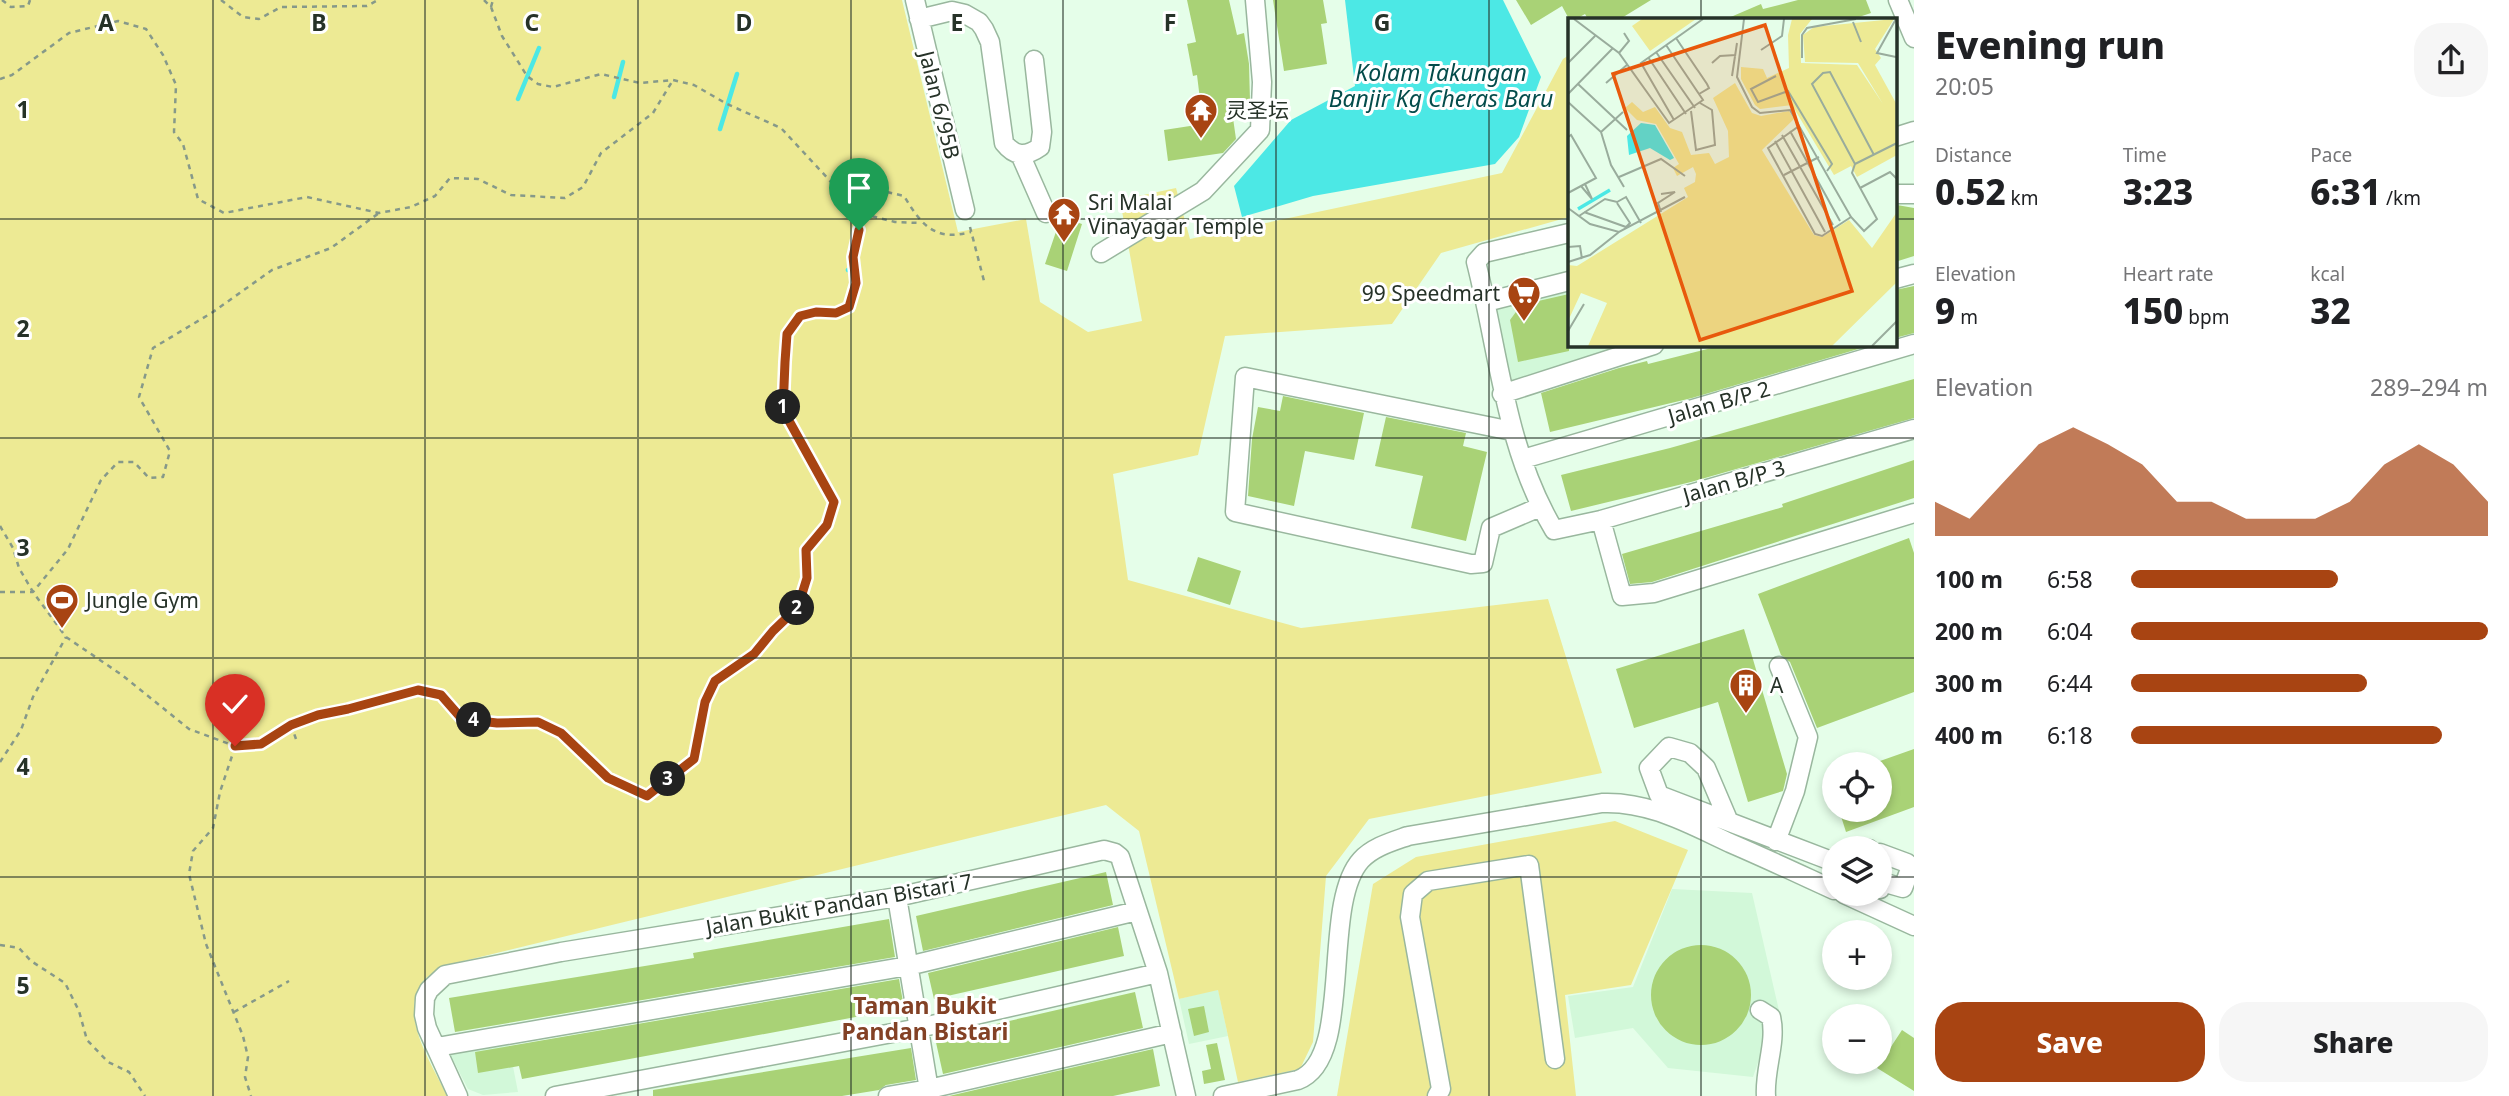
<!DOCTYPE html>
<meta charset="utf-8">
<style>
body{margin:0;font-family:"Noto Sans","Noto Sans SC",sans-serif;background:#f6f6f6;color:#202124;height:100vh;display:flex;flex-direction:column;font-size:26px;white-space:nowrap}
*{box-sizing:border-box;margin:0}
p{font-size:23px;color:#757577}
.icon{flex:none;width:38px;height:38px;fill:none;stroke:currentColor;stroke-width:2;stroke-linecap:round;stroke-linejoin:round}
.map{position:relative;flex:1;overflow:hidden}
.details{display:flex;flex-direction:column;background:#fff;width:595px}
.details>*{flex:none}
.fabs{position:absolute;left:1822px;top:752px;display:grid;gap:14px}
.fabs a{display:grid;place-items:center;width:70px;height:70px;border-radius:50%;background:#fff;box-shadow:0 4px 10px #0003;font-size:35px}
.pin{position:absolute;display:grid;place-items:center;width:60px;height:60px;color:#fff;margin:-72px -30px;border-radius:50% 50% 50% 0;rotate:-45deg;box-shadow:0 0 7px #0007}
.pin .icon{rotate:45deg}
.km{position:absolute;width:35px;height:35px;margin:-18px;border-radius:50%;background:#222;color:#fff;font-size:19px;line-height:35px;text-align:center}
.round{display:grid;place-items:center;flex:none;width:74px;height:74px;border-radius:28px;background:#f6f6f6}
.head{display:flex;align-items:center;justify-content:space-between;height:119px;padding:0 21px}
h1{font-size:38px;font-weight:800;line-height:52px}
.stats{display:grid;grid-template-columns:repeat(3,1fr);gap:10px;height:119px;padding:7px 21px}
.stats div{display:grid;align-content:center}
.stats b{font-size:35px;font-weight:800}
.stats small{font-size:19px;font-weight:400}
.stats p{font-size:19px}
.chart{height:196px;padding:14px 21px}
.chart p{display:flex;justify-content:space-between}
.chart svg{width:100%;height:126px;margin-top:7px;fill:#a84412;opacity:.7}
.action{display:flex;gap:14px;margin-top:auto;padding:14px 21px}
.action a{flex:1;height:80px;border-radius:28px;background:#a84412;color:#fff;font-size:28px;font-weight:800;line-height:80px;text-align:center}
.action a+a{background:#f6f6f6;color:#202124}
ul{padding:0 21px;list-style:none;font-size:23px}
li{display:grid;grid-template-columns:112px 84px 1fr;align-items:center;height:52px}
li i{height:18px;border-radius:9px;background:#a84412}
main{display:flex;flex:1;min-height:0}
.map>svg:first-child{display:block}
.built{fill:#d2f8d9}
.green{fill:#edea94}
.water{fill:#4ce8e5}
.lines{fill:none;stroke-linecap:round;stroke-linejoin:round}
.stream{stroke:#4ce8e5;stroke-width:4.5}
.building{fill:#a9d276}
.minor-casing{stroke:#99b79e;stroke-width:21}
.path{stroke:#869989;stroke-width:2.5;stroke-dasharray:5 5;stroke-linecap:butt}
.minor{stroke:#fff;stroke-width:18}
.route-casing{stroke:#fff;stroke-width:14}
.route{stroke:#a84412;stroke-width:9}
.grid{fill:none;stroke:#263228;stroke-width:2;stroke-opacity:0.55}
.labels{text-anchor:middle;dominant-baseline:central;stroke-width:6;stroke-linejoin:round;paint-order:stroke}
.street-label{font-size:21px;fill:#263228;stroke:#fff}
.poi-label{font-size:21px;fill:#263228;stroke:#fff;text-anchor:start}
.water-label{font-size:23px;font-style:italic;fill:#044c4b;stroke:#fff}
.neighbourhood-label{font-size:23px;font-weight:bold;fill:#834125;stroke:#fff}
.inset-river{fill:none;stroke:#4ce8e5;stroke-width:3.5}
.inset-road{fill:none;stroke:#99ac9c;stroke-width:2}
.view{fill:#e8590c;fill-opacity:0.15;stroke:#e8590c;stroke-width:3.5}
.inset-edge{fill:none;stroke:#263228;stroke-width:3.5}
.grid-label{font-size:23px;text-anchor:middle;font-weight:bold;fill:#263228;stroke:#fff;stroke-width:6;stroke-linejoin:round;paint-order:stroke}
</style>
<main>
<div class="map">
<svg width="1914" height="1096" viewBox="0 0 1914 1096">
<rect width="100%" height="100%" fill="#e5fee9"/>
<path class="built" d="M1569,286V345H1659L1508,388L1493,306Z
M1672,889L1752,893L1783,1028L1778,1054L1760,1057L1753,1077L1668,1068L1633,1028L1575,1038L1568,996L1633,987Z
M1218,989L1228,1036L1189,1044L1179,999Z
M508,1041L518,1092L483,1095L468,1089L449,1052Z"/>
<path class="green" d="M0,0H902L958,232L1026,219L1040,302L1088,332L1142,321L1120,200L1176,188L1190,239L1502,173L1563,59L1569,55V217L1441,253L1392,324L1225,336L1198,455L1113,474L1128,580L1301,628L1548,599L1602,773L1369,819L1326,876L1313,1042L1300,1069L1238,1082L1218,990L1179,999L1139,831L1106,805L443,966C437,970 430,974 425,979C396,1014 432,1063 447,1096H0Z
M1615,821L1688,850L1631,985L1565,995L1576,1096H1337L1373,884L1416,857Z"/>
<path class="water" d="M1345,0H1503L1541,77L1519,137L1495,164L1313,196L1242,217L1234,186L1291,120L1355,86Z"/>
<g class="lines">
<path class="stream" d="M614,97L623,62
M518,99L539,48
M720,129L737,74
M848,270L858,264"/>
</g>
<path class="building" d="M1187,0H1229L1237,35L1244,33L1249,64L1250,101L1231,104L1236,139L1223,153L1168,161L1164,130L1203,124L1197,75L1193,76L1187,44L1196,42Z
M1273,0H1323L1327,23L1321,24L1327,64L1284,71Z
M1516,0H1651L1620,19H1588L1585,14L1576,19H1569L1562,6L1531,25Z
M1798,0H1866L1871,13L1853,19H1726L1761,4L1763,9Z
M1897,205L1914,208V256L1895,262V207Z
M1061,217L1082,224L1067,271L1045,264Z
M1914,286V333L1895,338V290Z
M1569,294V351L1518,362L1510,320L1521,305Z
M1723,345H1865V347L1692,398L1550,432L1541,393L1619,368L1647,361L1648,364Z
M1914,379V418L1691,482L1571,511L1561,475L1670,448Z
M1283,396L1364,413L1354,460L1305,451L1294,506L1248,496L1252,439L1258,407L1280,411Z
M1386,417L1466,433L1463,446L1487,452L1466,541L1411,528L1423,476L1375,466Z
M1914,460V498L1652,582L1630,584L1622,554L1783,507L1782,504Z
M1909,538L1914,553V692L1817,728L1790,662L1781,655L1758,594Z
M1198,557L1241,571L1230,605L1187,591Z
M1744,629L1787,774L1783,791L1748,802L1718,702L1634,728L1616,669Z
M1914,749V807L1846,832L1839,810H1880V761Z
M1106,872L1113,905L923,951L916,916Z
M889,919L895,957L455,1032L449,998L694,958L693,953Z
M1118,927L1124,956L934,999L928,973Z
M1651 995a50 50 0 1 1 100 0a50 50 0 1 1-100 0Z
M899,979L904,1008L522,1079L519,1066L478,1073L475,1052Z
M1135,992L1143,1028L943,1074L935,1038Z
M1204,1006L1209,1032L1194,1036L1188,1009Z
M1902,1030L1914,1038V1091L1877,1068Z
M1217,1043L1225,1080L1204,1084L1202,1071L1211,1069L1206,1045Z
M911,1048L916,1080L886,1085L879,1090L842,1096H653V1090Z
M1153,1049L1160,1086L1113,1096H949Z"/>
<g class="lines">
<defs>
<path id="minor" d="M915,0L965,210
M1898,0L1914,38
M919,19L952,11L965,14L979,22L984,29L990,42L1004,143C1015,157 1026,157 1040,147L1042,132L1034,60
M1895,137L1914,131
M1020,154L1046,213
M1895,194H1914
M1569,233L1484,253L1476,262C1499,352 1505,448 1554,530L1601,520L1914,429
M1101,253L1203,191L1260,130L1262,82L1255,0
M1895,279L1914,274
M1486,302L1569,281
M1502,394L1654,345
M1512,431L1245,377L1235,512L1471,564L1483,563L1491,528L1540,507
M1523,459L1914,344
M1601,520L1622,596L1654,593L1914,513
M1729,822L1706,768L1690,753L1669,747L1649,768L1659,795L1834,862
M1776,841L1795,791L1808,737L1779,666
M1859,849H1869
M1880,853L1907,863L1910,869L1903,888L1882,882L1880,889
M1844,894L1914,926
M897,897L930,1096
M1760,1010L1771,1017C1777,1042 1764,1070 1766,1096
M437,1047L908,966L1137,911
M458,1096L427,1028L424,1015L425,998L429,990L445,975L561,952L897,897L1104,850L1115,853L1120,857L1158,973L1186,1096
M555,1096L919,1028L1158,973
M888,1096L929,1089L1172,1033
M1223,1096L1298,1080C1355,1059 1320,905 1361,860C1373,847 1391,842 1408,836L1602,803C1649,801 1689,824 1730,843C1765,858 1799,874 1834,890
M1437,1096L1441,1089L1410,917L1413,894L1428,881L1529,865L1555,1059"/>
</defs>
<use href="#minor" class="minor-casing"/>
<path class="path" d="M2,0L11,7L28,6L30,0
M221,0L243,17L259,19L281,7L367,6L378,0
M484,0L491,7L502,36L527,76L538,84L553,87L601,74L640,83L673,80L694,85L727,104L781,128L833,184L866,187L904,196C921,224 934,242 971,232
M491,7L493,0
M0,79L12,75L69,33L118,21L146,29L163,55L176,85L174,132L183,144L198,199L224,213L307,197L379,213L411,207L435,196L450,178L478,179L511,195L565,198L583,187L601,153L653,113L673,80
M834,185L867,215L895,222L920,223
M970,227L984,281
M0,526L13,548L19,568L33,592L66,637L122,675L189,729L235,746L261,744L291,725L319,715L348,709L418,690L441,695L462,719L497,723L538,721L561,733L608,778L647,796L694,759L705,702L715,681L754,654L773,631L798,607L807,578L806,550L827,525L834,502L783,410L785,362L787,334L800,316L816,312L836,313L849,307L856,283L853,257L859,230L867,215
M0,592H33L68,549L101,480L118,462H134L149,478L163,477L170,451L139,397L153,348L213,312L272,270L331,248L379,213
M291,725L296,739
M235,747L220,792L213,828L193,851L189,874L206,944L243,1036L248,1057L245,1077L251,1096
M0,762L21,730L33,697L66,637
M0,945L19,948L31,961L65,983L79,1011L87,1040L108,1062L129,1072L145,1096
M234,1012L289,981"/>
<use href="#minor" class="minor"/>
</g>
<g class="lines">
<defs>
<path id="route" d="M235,746L261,744L291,725L318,715L348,709L418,690L441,695L462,719L497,723L538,722L561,733L608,778L647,796L694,759L705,702L715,681L754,654L773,631L798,607L807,578L806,550L827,525L834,502L783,410L785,362L787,334L800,316L816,312L836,313L849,307L856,283L853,257L859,230"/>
</defs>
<use href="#route" class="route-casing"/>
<use href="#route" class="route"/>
</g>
<path class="grid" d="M213,0V1096M425,0V1096M638,0V1096M851,0V1096M1063,0V1096M1276,0V1096M1489,0V1096M1701,0V19M0,219H1569M1895,219H1914M1701,345V1096M0,438H1914M0,658H1914M0,877H1834M1880,877H1914"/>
<defs>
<symbol id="temple-pin" viewBox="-11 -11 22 30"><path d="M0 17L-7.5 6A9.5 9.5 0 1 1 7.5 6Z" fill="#a84412" stroke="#fff"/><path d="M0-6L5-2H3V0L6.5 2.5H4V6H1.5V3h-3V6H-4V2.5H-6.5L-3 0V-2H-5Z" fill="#fff"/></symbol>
<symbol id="supermarket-pin" viewBox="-11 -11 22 30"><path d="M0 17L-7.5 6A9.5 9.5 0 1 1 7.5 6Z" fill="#a84412" stroke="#fff"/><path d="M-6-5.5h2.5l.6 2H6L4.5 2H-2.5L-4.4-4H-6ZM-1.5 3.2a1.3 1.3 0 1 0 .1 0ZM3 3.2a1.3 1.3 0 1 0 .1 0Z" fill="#fff"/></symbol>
<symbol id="stadium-pin" viewBox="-11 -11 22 30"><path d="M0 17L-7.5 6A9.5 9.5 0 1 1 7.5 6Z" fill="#a84412" stroke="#fff"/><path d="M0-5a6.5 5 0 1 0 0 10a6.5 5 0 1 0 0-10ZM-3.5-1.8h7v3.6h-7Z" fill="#fff"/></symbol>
<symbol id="building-pin" viewBox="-11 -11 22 30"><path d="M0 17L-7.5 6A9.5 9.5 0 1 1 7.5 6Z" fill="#a84412" stroke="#fff"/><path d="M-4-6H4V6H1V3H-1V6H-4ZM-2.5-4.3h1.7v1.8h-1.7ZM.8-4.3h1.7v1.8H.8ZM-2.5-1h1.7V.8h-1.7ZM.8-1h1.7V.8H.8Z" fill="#fff"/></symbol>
</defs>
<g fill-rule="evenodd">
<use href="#temple-pin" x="1182" y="91" width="38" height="52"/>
<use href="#temple-pin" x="1045" y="195" width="38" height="52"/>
<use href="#supermarket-pin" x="1505" y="274" width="38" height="52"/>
<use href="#stadium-pin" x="43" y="581" width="38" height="52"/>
<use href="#building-pin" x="1727" y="666" width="38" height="52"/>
</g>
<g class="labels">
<g class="street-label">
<text transform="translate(940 105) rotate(76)">Jalan 6/95B</text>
<text transform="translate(1719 402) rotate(-16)">Jalan B/P 2</text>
<text transform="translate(1734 481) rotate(-16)">Jalan B/P 3</text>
<text transform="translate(839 904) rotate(-10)">Jalan Bukit Pandan Bistari 7</text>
</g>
<g class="poi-label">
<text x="1226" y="110">灵圣坛</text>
<text x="1088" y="202">Sri Malai<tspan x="1088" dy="24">Vinayagar Temple</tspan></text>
<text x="1500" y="293" text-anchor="end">99 Speedmart</text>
<text x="86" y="600">Jungle Gym</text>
<text x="1770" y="685">A</text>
</g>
<g class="water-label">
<text x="1441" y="72">Kolam Takungan<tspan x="1441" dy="26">Banjir Kg Cheras Baru</tspan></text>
</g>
<g class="neighbourhood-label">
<text x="925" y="1005">Taman Bukit<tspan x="925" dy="26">Pandan Bistari</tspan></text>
</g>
</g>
<g transform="translate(1568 18)">
<rect width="329" height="329" fill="#e5fee9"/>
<path d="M74,1H128L82,33L64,8ZM224,1H244L232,16L233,45L289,47L315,86L290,45L237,44L235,17L246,9L326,1L307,31L313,40L307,47L329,87V137L289,159L283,148L266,157L224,87L192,91L187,87L173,61V49L195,51L199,60L221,50L220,17ZM167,65L184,95L193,98L221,93L226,101L194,132L246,217L254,219L281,202L304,230L329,194V264L264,328H20L39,285L13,275L0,303V247L9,248L120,179L116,170L127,164L128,156L125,149L109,158L105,150L111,146L88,106L69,102L57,90L64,84L75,94L87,89L102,110L114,114L123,137L141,135L147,146L161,139L160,113L145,80Z" fill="#edea94"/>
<path d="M73,105L87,107L106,140L102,142L82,130L61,137L59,118Z" fill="#4ce8e5"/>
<path class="inset-river" d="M10,191L42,172"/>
<path class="inset-road" d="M6,1L51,35L101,105L135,82L98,27M176,1L169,59L184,89L192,95L222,92L283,199L296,213L309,201L284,155L287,146M328,1L309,35L328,39M285,4L293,24M108,20L139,66L141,70L131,76M193,32L214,18L216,1M88,34L127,90M51,35L61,23L56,15M80,39L118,96M234,40V17L239,10L288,1M0,45L27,18M144,45L152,38L168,37M164,58L169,25M208,58L183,71L190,84L220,73L264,146L259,153M38,65L60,46M10,66L59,112M0,76L45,30M0,84L33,114L43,147L56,169M123,93L128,132L147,127L144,92L132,85M106,102L73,45L135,1M231,108L200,130L247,216L254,218L283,199M222,113L272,203M33,114L55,94M214,117L265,207M0,119L3,117L28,160L0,175M207,123L257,214M287,146L244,66L255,55L262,54L306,137M287,146L329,125M216,157L251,139M51,159L93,141L117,158M13,168L24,181L17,166M292,170L322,154L329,161M0,190L22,206L51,214L117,179M16,194L58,209L62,205L49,185M93,194L90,185L107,174L93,176M11,198L37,181L49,184L58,179L73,205M0,229L12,228L14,241M0,244L22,237L51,214M0,313L16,286M304,328L329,303"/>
<path class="view" d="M197,7L284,273L132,322L45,56Z"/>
<rect width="329" height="329" class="inset-edge"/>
</g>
<g class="grid-label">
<text x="106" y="31">A</text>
<text x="319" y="31">B</text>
<text x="532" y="31">C</text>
<text x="744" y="31">D</text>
<text x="957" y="31">E</text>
<text x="1170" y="31">F</text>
<text x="1382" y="31">G</text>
<text x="23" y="118">1</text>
<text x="23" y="337">2</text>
<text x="23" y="556">3</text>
<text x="23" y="775">4</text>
<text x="23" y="994">5</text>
</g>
</svg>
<div class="fabs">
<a><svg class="icon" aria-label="locate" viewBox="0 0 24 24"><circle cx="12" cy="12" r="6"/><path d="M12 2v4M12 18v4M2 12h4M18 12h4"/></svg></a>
<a><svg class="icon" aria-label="layers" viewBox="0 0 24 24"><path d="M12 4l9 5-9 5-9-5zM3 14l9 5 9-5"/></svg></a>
<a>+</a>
<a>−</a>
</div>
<div class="pin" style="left:859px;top:230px;background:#1e9e55"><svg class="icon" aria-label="arrive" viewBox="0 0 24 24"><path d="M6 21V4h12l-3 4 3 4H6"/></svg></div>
<div class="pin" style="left:235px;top:746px;background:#d93025"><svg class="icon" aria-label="check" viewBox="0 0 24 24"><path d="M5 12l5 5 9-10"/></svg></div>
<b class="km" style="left:783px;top:407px">1</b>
<b class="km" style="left:797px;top:608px">2</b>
<b class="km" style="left:668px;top:779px">3</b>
<b class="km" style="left:474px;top:720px">4</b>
</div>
<section class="details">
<div class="head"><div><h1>Evening run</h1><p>20:05</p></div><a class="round"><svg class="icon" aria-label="share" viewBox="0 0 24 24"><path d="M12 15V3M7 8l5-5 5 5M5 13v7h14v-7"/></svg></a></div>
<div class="stats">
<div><p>Distance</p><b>0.52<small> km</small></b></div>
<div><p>Time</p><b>3:23</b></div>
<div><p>Pace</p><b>6:31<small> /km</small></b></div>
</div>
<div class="stats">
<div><p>Elevation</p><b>9<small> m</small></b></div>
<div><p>Heart rate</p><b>150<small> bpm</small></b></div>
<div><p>kcal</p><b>32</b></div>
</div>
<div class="chart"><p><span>Elevation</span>289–294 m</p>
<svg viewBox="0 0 160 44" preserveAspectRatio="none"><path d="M0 44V32L10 38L20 25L30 12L40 6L50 12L60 19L70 32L80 32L90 38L100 38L110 38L120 32L130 19L140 12L150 19L160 32V44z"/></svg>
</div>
<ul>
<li><b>100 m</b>6:58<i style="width:58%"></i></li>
<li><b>200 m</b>6:04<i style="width:100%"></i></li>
<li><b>300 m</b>6:44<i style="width:66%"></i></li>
<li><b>400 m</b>6:18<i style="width:87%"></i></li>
</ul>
<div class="action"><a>Save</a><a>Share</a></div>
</section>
</main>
